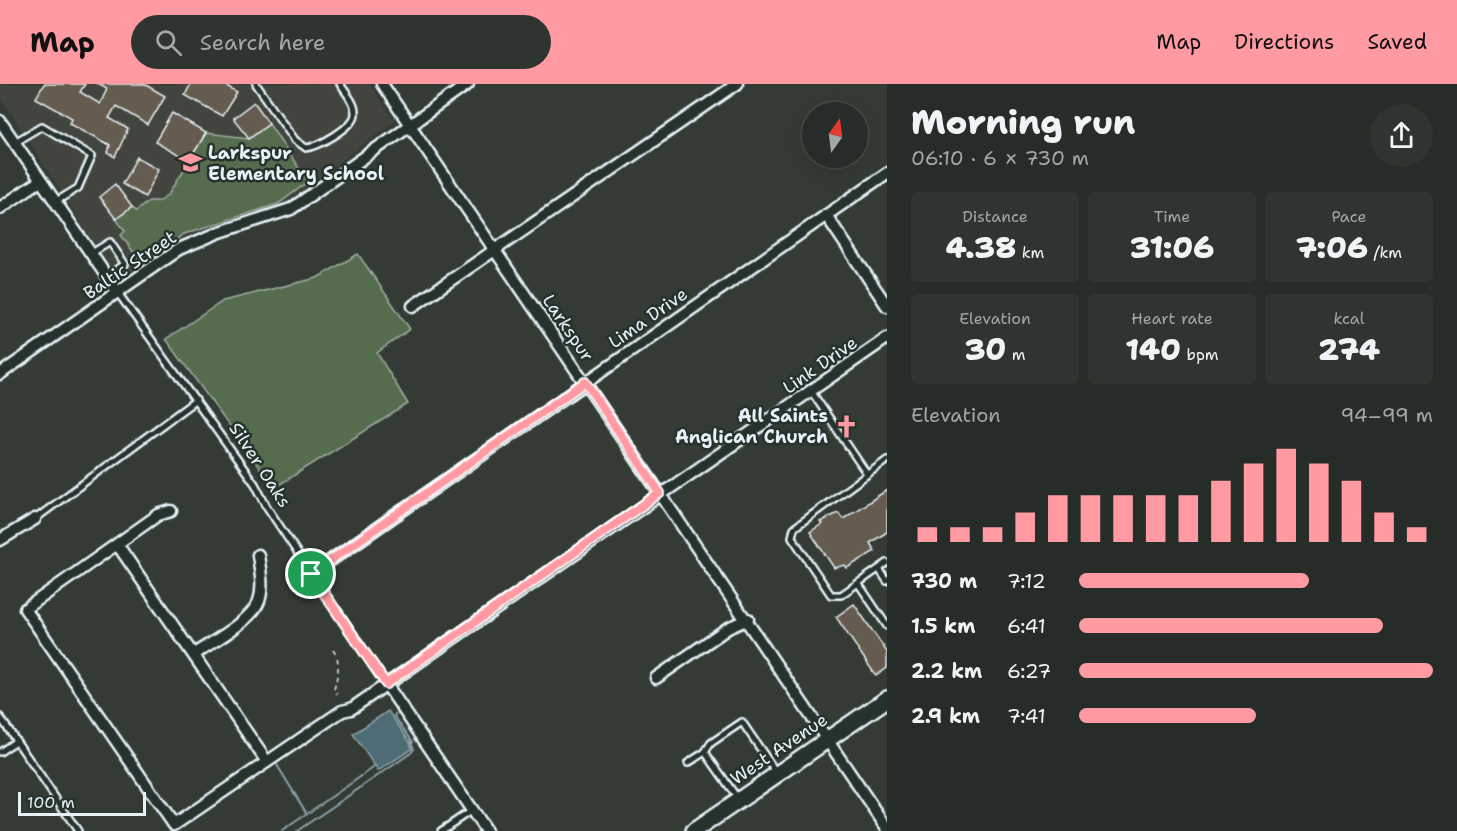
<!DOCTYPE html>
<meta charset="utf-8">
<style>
body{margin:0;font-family:"Shantell Sans",sans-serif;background:#2e342f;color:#f1f3f6;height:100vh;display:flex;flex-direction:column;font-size:22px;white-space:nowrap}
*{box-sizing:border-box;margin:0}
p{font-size:20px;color:#a4a7a7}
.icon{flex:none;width:33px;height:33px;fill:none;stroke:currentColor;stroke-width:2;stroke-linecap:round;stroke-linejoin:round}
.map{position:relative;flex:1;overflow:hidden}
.details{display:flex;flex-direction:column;background:#262c27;width:570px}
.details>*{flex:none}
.needle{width:39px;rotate:14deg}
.buttons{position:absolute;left:802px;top:18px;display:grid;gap:12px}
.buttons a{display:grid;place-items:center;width:66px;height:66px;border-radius:50%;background:#262c27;box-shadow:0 6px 24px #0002,0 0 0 2px #424844;font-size:30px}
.scale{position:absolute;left:18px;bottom:15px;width:128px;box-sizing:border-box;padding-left:6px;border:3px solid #e8f1f8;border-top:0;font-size:16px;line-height:21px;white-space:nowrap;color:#e8f1f8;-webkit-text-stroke:4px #26332d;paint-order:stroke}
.pin{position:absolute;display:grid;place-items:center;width:51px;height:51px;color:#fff;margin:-26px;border:3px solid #fff;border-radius:50%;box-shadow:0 2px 6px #0007}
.round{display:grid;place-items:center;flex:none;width:63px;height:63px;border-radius:32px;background:#2e342f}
.summary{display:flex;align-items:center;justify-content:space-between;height:102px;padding:0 24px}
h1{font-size:33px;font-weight:800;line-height:45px}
.stats{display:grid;grid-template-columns:repeat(3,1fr);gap:9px;height:102px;padding:6px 24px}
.stats div{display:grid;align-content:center;border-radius:6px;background:#2e342f;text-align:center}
.stats b{font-size:30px;font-weight:800}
.stats small{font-size:16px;font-weight:400}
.stats p{font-size:16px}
.chart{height:168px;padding:12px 24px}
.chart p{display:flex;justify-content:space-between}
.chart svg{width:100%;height:108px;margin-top:6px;stroke:#ff9aa2;stroke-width:6}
ul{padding:0 24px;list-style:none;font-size:20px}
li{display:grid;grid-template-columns:96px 72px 1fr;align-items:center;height:45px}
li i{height:15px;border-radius:8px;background:#ff9aa2}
header{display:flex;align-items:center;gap:36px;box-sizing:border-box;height:84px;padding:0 30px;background:#ff9aa2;color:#111}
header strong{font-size:28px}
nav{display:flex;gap:33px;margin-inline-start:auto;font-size:21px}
.search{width:420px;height:54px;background:#2e342f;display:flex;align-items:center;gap:15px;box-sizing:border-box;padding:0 21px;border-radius:33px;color:#a4a7a7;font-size:22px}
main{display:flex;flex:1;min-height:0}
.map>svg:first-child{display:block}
.built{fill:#42453c}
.green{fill:#576c50;stroke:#a0aea4;stroke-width:1.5}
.water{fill:#4e6c74;stroke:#8ca1a9;stroke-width:1.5}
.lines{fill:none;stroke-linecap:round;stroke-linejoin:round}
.stream{stroke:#8ca1a9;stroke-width:2}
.building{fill:#655b4f;stroke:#e8f1f8;stroke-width:1.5}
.lane-casing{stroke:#e8f1f8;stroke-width:10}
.street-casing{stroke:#e8f1f8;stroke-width:15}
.secondary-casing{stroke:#e8f1f8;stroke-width:20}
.path{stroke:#e8f1f8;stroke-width:1.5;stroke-dasharray:4.5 4.5;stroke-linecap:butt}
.lane{stroke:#26332d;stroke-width:5}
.street{stroke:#26332d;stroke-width:10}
.secondary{stroke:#26332d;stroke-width:15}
.route-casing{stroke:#fff;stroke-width:12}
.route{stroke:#ff9aa2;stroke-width:8}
.labels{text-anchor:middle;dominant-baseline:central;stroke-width:5;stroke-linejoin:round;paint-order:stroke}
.poi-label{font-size:18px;font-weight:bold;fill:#e8f1f8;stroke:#26332d;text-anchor:start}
.street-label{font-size:18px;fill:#e8f1f8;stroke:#26332d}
</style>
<header>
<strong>Map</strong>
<div class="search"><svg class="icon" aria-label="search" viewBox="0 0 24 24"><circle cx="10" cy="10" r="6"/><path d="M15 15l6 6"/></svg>Search here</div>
<nav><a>Map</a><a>Directions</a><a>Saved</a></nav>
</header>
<main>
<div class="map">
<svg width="887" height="747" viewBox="0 0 887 747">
<rect width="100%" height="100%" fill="#333b34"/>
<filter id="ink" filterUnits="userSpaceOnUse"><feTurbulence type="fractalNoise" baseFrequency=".0167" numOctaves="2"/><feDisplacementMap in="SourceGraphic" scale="12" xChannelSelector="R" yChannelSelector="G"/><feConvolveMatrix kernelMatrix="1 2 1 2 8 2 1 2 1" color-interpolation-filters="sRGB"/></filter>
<g filter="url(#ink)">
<path class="built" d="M0,0H369L395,37L282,121L195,148L118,197L0,12Z"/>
<path class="green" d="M269,39L308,98L278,120L184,150L142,180L121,151L125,147L116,135L132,123L136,127L149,117H159L169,110L206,49L249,54Z
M358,170L410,245L377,269L408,320L274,404L166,255L223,217L317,194Z"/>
<path class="water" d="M388,627L410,658L412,665L378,687L353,650Z"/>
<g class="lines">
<path class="stream" d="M277,681L307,730
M282,747L376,682
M297,747L411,669L414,665L410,654L413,658L394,632L395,630"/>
</g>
<path class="building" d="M44,0H85L80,8L100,20L107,5L98,0H144L165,12L148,41L116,22L109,34L128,45L115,73L108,69L110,61L70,39L72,34L36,14Z
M191,0H223L237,8L222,32L185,11Z
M254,18L269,39L249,54L233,34Z
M172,29L206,49L189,77L155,58Z
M137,73L159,85L145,113L122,100Z
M115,100L132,123L116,135L99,113Z
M887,406V448L870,459L875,467L847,484L845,481L834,484L810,448L822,440L820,438L838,429L843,435Z
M854,520L887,568V584L876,592L836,533Z"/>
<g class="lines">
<defs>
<path id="lane" d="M256,0L295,56L306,64C318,63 354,43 355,30C356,19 345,8 340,0
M15,58L42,42L92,72L78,104L55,118
M92,169L110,158L125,180L107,192
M118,209L255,400L267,423L324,509
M811,307L867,390
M887,376L794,444L792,453L831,511H841L887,479
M35,435L196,316
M879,485L887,497
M858,499L887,542
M338,527L386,600
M0,633L78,747
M0,668L16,657
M705,668L711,659L742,638L776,688
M688,679L705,668L738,715
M441,747L472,726"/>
<path id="street" d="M382,0L887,744
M0,37L118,209
M0,124L40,97
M826,131L887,222
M413,222L737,0
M0,290L179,165L220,148L291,125L468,0
M171,427L158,431L25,525L174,741L342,627L351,625L887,254
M0,456L35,435
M117,460L267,678
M311,490L887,89
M194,570C212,558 252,537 259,517C264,503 260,486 258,471
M656,594L728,544L748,535
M386,600L486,747"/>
<path id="secondary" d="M694,747L887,615"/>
</defs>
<use href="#lane" class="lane-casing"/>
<use href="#street" class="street-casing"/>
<use href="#secondary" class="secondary-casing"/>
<path class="path" d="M333,566C342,578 337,592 334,606L337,610"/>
<use href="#lane" class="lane"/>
<use href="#street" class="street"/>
<use href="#secondary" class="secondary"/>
</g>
</g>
<g class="lines" filter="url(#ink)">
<defs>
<path id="route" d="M585,298L660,409L386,600L311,490Z"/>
</defs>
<use href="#route" class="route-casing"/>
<use href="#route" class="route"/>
</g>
<defs>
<symbol id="school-bare" viewBox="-9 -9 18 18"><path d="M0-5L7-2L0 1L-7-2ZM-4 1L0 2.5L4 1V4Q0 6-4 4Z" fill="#ff9aa2" stroke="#26332d" stroke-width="2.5" paint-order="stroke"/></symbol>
<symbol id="church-bare" viewBox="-9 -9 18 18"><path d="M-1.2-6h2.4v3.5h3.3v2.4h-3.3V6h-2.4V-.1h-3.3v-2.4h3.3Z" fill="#ff9aa2" stroke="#26332d" stroke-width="2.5" paint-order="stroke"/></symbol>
</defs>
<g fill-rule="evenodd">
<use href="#school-bare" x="174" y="62" width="33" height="33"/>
<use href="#church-bare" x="830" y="326" width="33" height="33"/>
</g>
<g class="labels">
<g class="poi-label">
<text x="208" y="69">Larkspur<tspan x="208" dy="21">Elementary School</tspan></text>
<text x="828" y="332" text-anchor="end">All Saints<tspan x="828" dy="21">Anglican Church</tspan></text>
</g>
<g class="street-label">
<text transform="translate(130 181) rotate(-34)">Baltic Street</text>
<text transform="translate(648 234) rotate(-35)">Lima Drive</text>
<text transform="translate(568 244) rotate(56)">Larkspur</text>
<text transform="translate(820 281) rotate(-35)">Link Drive</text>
<text transform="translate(260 381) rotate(57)">Silver Oaks</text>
<text transform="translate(779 665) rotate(-34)">West Avenue</text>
</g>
</g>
</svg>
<div class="buttons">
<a><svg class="needle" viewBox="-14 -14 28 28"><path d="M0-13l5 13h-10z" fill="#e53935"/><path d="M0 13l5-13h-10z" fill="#a4a7a7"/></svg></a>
</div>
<div class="scale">100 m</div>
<div class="pin" style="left:311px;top:490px;background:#1e9e55"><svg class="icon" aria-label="arrive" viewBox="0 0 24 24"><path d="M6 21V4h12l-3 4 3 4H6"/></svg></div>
</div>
<section class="details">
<div class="summary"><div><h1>Morning run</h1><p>06:10 · 6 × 730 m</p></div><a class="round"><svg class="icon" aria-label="share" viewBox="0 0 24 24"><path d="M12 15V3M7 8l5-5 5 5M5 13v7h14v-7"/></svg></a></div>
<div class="stats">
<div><p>Distance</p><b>4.38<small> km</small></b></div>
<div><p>Time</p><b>31:06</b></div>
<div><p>Pace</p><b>7:06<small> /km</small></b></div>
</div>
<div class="stats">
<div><p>Elevation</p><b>30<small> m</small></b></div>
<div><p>Heart rate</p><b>140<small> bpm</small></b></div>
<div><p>kcal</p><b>274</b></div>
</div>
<div class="chart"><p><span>Elevation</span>94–99 m</p>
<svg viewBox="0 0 160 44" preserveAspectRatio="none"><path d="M5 44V38M15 44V38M25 44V38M35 44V32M45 44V25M55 44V25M65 44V25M75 44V25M85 44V25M95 44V19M105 44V12M115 44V6M125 44V12M135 44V19M145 44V32M155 44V38"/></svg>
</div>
<ul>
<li><b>730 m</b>7:12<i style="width:65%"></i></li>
<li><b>1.5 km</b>6:41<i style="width:86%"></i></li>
<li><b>2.2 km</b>6:27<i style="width:100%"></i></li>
<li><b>2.9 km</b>7:41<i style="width:50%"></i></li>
</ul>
</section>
</main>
